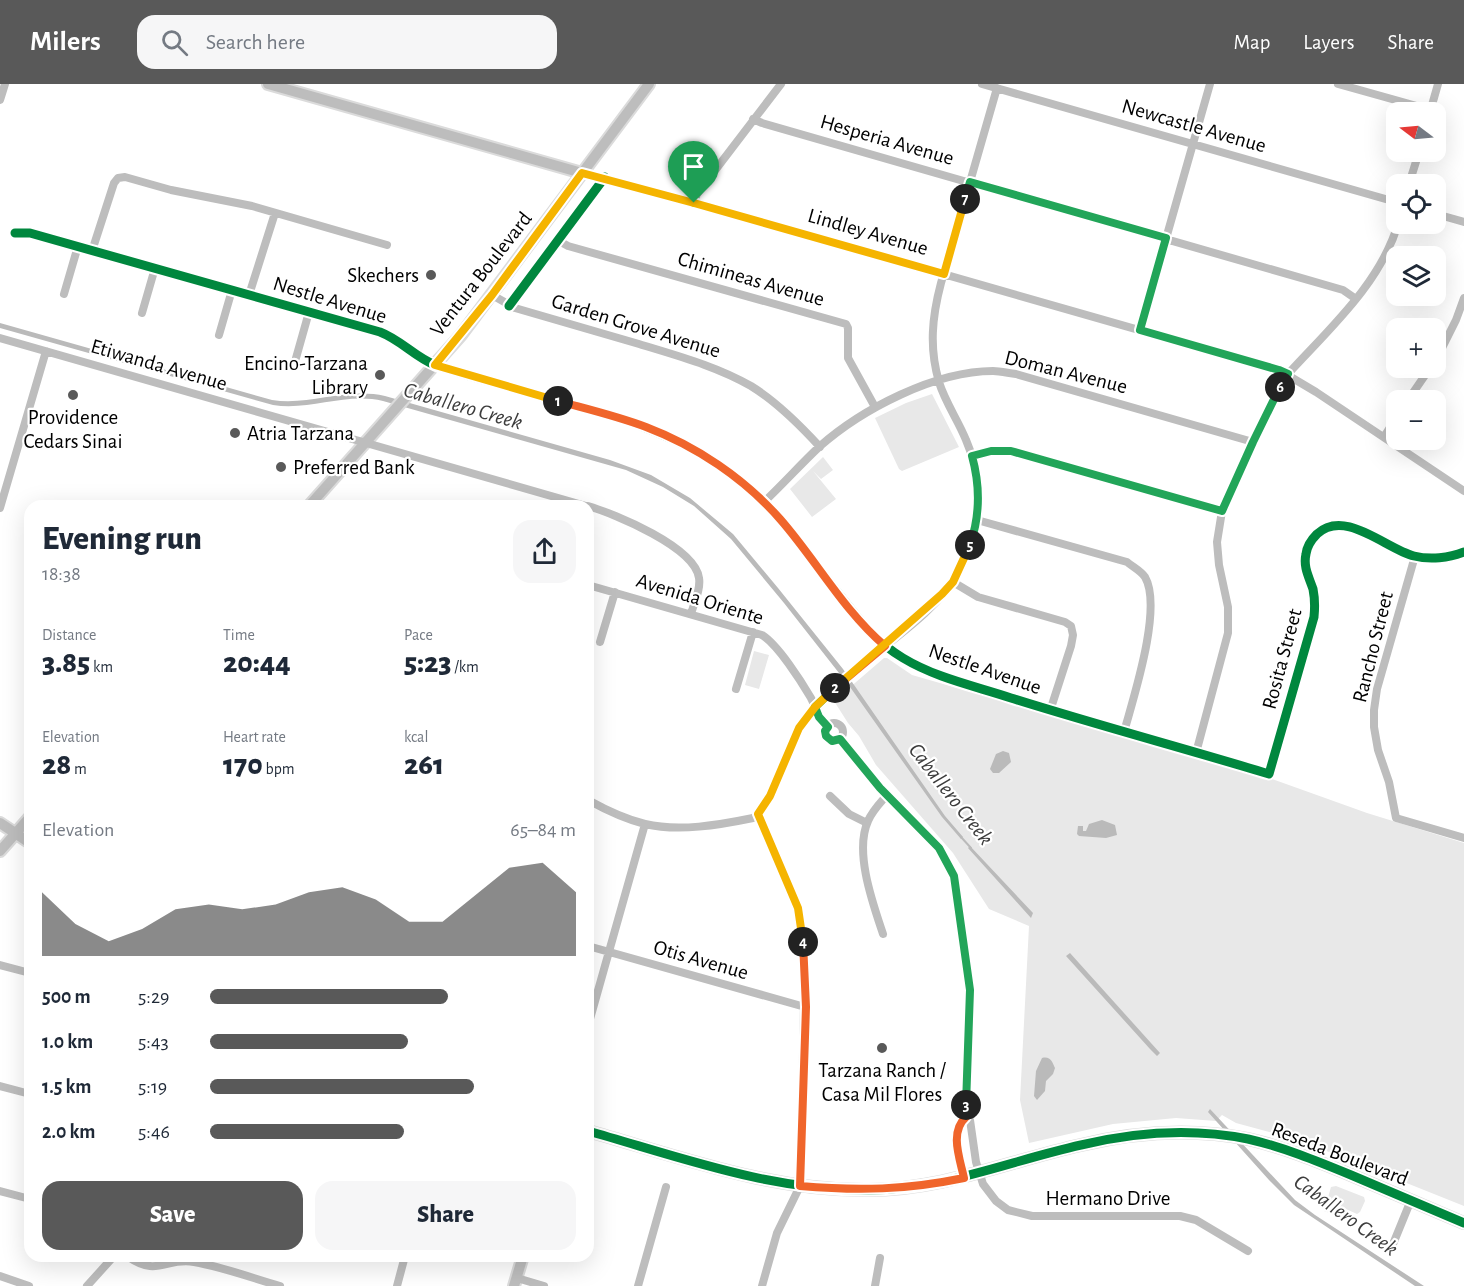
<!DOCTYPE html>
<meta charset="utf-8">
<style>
body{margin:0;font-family:"Alegreya Sans",sans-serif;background:#f6f6f7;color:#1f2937;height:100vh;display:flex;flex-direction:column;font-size:22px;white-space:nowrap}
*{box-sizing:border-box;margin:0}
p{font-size:20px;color:#747a83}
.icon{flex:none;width:33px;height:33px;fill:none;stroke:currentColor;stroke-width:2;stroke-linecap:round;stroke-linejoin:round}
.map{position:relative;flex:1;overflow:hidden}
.details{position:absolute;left:24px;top:416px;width:570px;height:762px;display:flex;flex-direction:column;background:#fff;border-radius:18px;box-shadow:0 6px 24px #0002}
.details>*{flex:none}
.needle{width:39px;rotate:286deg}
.buttons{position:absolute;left:1386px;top:18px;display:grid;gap:12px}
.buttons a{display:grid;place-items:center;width:60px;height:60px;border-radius:12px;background:#fff;box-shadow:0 6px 24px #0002;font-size:30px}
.pin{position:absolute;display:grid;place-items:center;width:51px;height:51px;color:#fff;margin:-62px -26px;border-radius:50% 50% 50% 0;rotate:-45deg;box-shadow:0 0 6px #0007}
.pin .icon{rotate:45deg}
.km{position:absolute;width:30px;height:30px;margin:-15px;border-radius:50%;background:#222;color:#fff;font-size:16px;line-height:30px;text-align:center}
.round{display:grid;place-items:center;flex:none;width:63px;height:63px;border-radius:18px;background:#f6f6f7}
.headline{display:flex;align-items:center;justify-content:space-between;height:102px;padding:0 18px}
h1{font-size:33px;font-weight:800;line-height:45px}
.metrics{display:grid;grid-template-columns:repeat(3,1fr);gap:9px;height:102px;padding:6px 18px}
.metrics div{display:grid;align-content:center}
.metrics b{font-size:30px;font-weight:800}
.metrics small{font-size:16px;font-weight:400}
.metrics p{font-size:16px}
.chart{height:168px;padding:12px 18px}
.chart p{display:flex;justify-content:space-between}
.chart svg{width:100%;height:108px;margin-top:6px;fill:#595959;opacity:.7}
.cta{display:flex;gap:12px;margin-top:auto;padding:12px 18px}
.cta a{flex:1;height:69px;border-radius:18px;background:#595959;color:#fff;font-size:24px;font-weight:800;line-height:69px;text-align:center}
.cta a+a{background:#f6f6f7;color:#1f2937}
ul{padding:0 18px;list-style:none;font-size:20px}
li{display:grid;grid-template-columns:96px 72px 1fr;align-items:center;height:45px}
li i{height:15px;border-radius:8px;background:#595959}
header{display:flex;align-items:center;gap:36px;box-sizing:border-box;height:84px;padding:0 30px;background:#595959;color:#fff}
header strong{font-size:28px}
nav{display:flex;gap:33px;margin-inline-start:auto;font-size:21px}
.search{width:420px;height:54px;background:#f6f6f7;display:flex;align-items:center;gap:15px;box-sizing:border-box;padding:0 21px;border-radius:18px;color:#747a83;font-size:22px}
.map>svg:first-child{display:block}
.green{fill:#e8e8e8}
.water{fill:#bababa}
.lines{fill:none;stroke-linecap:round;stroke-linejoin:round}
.stream{stroke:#bababa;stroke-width:2}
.major-casing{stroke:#dbdbdb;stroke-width:14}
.minor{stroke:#bdbdbd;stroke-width:8}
.major{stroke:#bdbdbd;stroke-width:10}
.cycleway-casing{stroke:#fff;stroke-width:13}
.cycleway{stroke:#00873e;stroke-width:9}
.split-1-casing{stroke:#fff;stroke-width:12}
.split-2-casing{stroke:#fff;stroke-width:12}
.split-3-casing{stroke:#fff;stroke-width:12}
.split-4-casing{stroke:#fff;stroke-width:12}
.split-5-casing{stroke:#fff;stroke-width:12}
.split-6-casing{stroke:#fff;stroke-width:12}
.split-7-casing{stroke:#fff;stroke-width:12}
.split-8-casing{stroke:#fff;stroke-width:12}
.split-1{stroke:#f5b400;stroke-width:8}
.split-2{stroke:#f0652b;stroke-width:8}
.split-3{stroke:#22a559;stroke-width:8}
.split-4{stroke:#f0652b;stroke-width:8}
.split-5{stroke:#f5b400;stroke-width:8}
.split-6{stroke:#22a559;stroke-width:8}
.split-7{stroke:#22a559;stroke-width:8}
.split-8{stroke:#f5b400;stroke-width:8}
.poi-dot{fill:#595959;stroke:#fff;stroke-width:2}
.labels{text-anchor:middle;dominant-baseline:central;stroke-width:4.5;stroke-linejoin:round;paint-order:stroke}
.street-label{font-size:21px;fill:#000;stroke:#fff}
.poi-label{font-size:21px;fill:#000;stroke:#fff;text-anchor:end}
.water-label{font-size:22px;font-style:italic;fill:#3d3d3d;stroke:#fff}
</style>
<header>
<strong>Milers</strong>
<div class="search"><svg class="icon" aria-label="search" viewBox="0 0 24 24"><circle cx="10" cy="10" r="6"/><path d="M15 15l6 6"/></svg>Search here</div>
<nav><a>Map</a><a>Layers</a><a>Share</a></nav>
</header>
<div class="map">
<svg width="1464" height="1202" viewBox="0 0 1464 1202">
<rect width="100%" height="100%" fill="#fff"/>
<path class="green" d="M932,310L959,363L902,387L899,385L875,334L906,319Z
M823,373L833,386L821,395L813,387L836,415L812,433L790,405Z
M754,567L769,571L759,605L745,601Z
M884,574H887L912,591L1269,694L1367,729L1464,759V1122L1299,1056L1236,1039L1222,1031L1216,1037L1176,1034L1113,1040L1029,1059L1020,1016L1029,842L989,825L953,769L876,681L859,652L848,639L834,617Z
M1336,1102L1364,1113L1365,1117L1360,1128L1357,1130L1346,1125L1342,1134L1324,1127L1331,1103Z"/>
<path class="water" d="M0,239L272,316C310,322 346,303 385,312L610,376L651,391L690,414L733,450L778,504L843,585L945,732L963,753L961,755L942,733L850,603L784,519L731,455L694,422L663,403L626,386L383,317C346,308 310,327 273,321L0,244Z
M1003,667L1009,669L1011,678L999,689H993L990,685L996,670Z
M1102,736L1115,741L1117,751L1106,754L1079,752L1077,750L1078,742H1083V747H1086L1089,740Z
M970,762L1033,829L1031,834L968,764Z
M1070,869L1160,969L1157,972L1150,965L1066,872Z
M1042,974C1051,972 1052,978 1055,984L1053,990L1046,997L1045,1007L1037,1016L1034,1012L1036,987Z
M1210,1025L1295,1116L1315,1131L1424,1202H1415L1294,1121L1269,1096L1208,1028Z"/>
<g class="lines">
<path class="stream" d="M961,753L971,764"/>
<defs>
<path id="major" d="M268,0L582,89
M309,422L461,251L649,0
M0,739L30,759
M0,767L30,733
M588,1047C680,1073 771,1107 868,1106C942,1106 1009,1077 1081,1061C1135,1048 1193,1044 1248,1055C1283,1063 1317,1077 1351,1091C1389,1107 1426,1123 1464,1139
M514,1202L523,1172"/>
</defs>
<use href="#major" class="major-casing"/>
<path class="minor" d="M982,0L1396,118
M1338,0L1431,26
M0,16L5,0
M1430,28L1438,0
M753,35L762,39L1343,206L1356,215
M582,89L723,127L1279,286L1316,308L1464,407
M1409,100L1419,68
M694,119L697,110L781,0
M1436,130L1464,138
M15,149H30L380,248C401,256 415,273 435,281C540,318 658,327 745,401C782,433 810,473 839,510C859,535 876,558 903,574C936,594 975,602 1011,614C1097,641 1183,664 1269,690L1314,533C1315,523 1315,515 1313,505C1309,493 1303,483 1306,470C1307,462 1311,456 1317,450C1345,424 1386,465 1414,472C1430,476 1449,474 1464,468
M559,157L568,162L846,240L848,244V274L875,323
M92,167L114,99L118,94L125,93L171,106L252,122L387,161
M64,210L78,162
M249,211L275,129
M492,211L515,224C556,236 598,248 639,260C678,272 716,282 751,302C777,318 799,340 820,363
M509,222L605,93
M142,229L155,184
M1140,246L1210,0
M219,251L232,206
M0,254L586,422
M296,274L309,228
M1436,276L1456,236L1464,214
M1408,316L1430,284
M1384,353L1396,334
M972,372L991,367H1011L1222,427
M764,418C783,400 800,381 819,363C862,325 935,287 993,287C1000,287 1008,289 1016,290L1253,358
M588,422C615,430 695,463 699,494C701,505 694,519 691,530
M0,424L46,267
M977,436L1127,478C1133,483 1141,487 1145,493C1163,524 1133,615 1124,648
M1415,472L1377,605L1374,626V643L1378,666L1389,698L1396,734L1464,754
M953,498L978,513L1065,538L1071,542L1073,551L1071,562L1050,627
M588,501L762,551C778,561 801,597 811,614C816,625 820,634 828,643
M600,558L615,508
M736,605L753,548
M825 648a9 9 0 1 1 18 0a9 9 0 1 1-18 0Z
M840,655L887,711L939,764L954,792L970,906L966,1033C949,1048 960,1075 964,1094
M1196,669L1228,549V523L1219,481L1217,458L1222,427L1253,358L1282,299L1288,290C1329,245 1380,200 1398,140
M830,712L849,730L867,739
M588,716C606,726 625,735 645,740C679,748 719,741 753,734C773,720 789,667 799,643C838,582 927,548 961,484C981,445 984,396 966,356C958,336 945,318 939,298C929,264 932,233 941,199L997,4
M758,730L798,824L805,878L800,1102L777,1149L762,1202
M883,850C873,820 854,768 868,737C872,727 880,719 887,711
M588,862L805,923
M0,881L30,889
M588,942L645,740
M0,1002L30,1010
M966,1033L970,1036L976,1078L983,1100L996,1117L1008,1126L1032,1132H1180L1196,1136L1248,1167
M0,1107L30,1115
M1391,1165L1411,1116
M127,1172C158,1194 165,1173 194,1178C223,1183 252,1194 280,1202
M0,1192L29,1202
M517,1194L544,1202
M87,1202L114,1172
M397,1202L405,1172
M638,1202L666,1103
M875,1202L880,1174"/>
<use href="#major" class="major"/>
<defs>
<path id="cycleway" d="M15,149H30L380,248C401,256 415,273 435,281C540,318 658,327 745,401C782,433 810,473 839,510C859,535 876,558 903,574C936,594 975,602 1011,614C1097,641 1183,664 1269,690L1314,533C1315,523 1315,515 1313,505C1309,493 1303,483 1306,470C1307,462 1311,456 1317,450C1345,424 1386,465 1414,472C1430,476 1449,474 1464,468
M509,222L605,93
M588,1047C680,1073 771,1107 868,1106C942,1106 1009,1077 1081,1061C1135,1048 1193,1044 1248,1055C1283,1063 1317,1077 1351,1091C1389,1107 1426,1123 1464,1139"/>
</defs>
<use href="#cycleway" class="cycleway-casing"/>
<use href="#cycleway" class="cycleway"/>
</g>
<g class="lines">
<defs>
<path id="split-1" d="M558,317L435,281L492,211L582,89L694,119"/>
<path id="split-2" d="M558,317C587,325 617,332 646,343C696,362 744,394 780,435C816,476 843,526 885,562L835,604"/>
<path id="split-3" d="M835,604L815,623L819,633L828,643L825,647L826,652L832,657L840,655L880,704L939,764L954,792L970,906L966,1021"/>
<path id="split-4" d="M803,858L806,923L800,1102C859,1107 906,1106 964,1094C960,1075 949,1048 966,1033V1021"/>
<path id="split-5" d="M803,858L798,824L758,730L770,712L799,644L815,623L836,603L942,510L953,498L970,461"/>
<path id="split-6" d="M970,461C980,432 980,401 972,372L991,367H1011L1222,427L1253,358L1280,303"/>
<path id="split-7" d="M965,115L970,98L1166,154L1140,246L1279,286L1288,290L1280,303"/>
<path id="split-8" d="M694,119L944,190L965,115"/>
</defs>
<use href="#split-1" class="split-1-casing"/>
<use href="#split-2" class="split-2-casing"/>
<use href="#split-3" class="split-3-casing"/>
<use href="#split-4" class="split-4-casing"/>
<use href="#split-5" class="split-5-casing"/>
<use href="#split-6" class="split-6-casing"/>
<use href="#split-7" class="split-7-casing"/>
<use href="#split-8" class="split-8-casing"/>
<use href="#split-1" class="split-1"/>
<use href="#split-2" class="split-2"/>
<use href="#split-3" class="split-3"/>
<use href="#split-4" class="split-4"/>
<use href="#split-5" class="split-5"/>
<use href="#split-6" class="split-6"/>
<use href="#split-7" class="split-7"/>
<use href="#split-8" class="split-8"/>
</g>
<g class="poi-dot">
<circle cx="431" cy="191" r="6"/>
<circle cx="380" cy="291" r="6"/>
<circle cx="73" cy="311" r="6"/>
<circle cx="235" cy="349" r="6"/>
<circle cx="281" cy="383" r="6"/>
<circle cx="882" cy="964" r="6"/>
</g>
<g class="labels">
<g class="street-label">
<text transform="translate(1194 42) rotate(16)">Newcastle Avenue</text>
<text transform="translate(887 56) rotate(16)">Hesperia Avenue</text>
<text transform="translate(868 148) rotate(16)">Lindley Avenue</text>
<text transform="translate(481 190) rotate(-52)">Ventura Boulevard</text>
<text transform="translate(751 195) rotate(16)">Chimineas Avenue</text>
<text transform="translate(330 216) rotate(17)">Nestle Avenue</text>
<text transform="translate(636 242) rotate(17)">Garden Grove Avenue</text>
<text transform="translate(159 281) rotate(16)">Etiwanda Avenue</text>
<text transform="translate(1066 288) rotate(14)">Doman Avenue</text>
<text transform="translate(700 515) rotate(17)">Avenida Oriente</text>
<text transform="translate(1373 563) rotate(-76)">Rancho Street</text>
<text transform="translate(1282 575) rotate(-75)">Rosita Street</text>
<text transform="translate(985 585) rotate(19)">Nestle Avenue</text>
<text transform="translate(701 876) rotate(16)">Otis Avenue</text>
<text transform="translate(1340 1070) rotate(21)">Reseda Boulevard</text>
<text x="1108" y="1114">Hermano Drive</text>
</g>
<g class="poi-label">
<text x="419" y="191">Skechers</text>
<text x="368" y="279">Encino-Tarzana<tspan x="368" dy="24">Library</tspan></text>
<text x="73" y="333" text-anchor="middle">Providence<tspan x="73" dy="24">Cedars Sinai</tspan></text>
<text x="247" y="349" text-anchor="start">Atria Tarzana</text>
<text x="293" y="383" text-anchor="start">Preferred Bank</text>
<text x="882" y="986" text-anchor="middle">Tarzana Ranch /<tspan x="882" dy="24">Casa Mil Flores</tspan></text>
</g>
<g class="water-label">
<text transform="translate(463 322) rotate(16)">Caballero Creek</text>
<text transform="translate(951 710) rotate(52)">Caballero Creek</text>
<text transform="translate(1346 1131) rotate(36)">Caballero Creek</text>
</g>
</g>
</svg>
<div class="buttons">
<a><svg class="needle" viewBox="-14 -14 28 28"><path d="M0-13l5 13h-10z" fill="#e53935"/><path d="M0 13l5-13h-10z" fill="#747a83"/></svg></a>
<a><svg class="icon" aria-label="locate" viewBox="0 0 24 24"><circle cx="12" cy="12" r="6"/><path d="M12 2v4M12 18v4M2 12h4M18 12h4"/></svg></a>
<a><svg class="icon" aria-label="layers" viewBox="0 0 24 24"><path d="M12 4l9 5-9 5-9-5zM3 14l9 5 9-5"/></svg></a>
<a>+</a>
<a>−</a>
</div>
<div class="pin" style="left:694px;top:119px;background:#1e9e55"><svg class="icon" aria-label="arrive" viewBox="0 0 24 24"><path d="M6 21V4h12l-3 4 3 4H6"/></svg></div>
<b class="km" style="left:558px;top:317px">1</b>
<b class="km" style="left:835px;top:604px">2</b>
<b class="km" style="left:966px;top:1021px">3</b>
<b class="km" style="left:803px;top:858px">4</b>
<b class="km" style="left:970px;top:461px">5</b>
<b class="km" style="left:1280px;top:303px">6</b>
<b class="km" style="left:965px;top:115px">7</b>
<section class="details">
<div class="headline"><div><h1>Evening run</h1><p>18:38</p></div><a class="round"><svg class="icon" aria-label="share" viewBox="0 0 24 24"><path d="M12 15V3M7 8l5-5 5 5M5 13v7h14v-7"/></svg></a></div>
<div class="metrics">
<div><p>Distance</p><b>3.85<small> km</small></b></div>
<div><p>Time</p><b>20:44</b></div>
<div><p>Pace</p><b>5:23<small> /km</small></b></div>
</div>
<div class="metrics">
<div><p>Elevation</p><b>28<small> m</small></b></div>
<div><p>Heart rate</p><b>170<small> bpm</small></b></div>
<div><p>kcal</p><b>261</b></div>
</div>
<div class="chart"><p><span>Elevation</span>65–84 m</p>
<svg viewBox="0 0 160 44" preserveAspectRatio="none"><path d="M0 44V18L10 31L20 38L30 33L40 25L50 23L60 25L70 23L80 18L90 16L100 21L110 30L120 30L130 19L140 8L150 6L160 18V44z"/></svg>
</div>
<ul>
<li><b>500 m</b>5:29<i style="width:65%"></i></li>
<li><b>1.0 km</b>5:43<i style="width:54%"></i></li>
<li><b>1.5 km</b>5:19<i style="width:72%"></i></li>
<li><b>2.0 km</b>5:46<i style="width:53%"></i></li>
</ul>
<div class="cta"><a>Save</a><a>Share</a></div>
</section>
</div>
